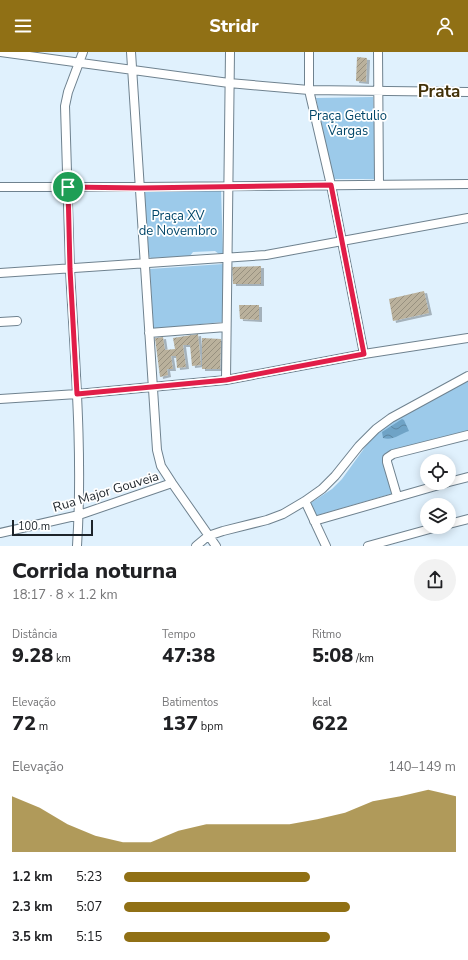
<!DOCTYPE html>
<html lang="pt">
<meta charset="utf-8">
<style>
body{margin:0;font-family:"Nunito Sans",sans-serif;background:#f2f2f2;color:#202124;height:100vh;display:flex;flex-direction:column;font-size:15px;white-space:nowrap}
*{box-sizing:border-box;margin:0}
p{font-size:13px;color:#757577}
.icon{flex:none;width:22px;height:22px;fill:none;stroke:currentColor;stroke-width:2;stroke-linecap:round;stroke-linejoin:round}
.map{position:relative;height:494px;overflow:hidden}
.panel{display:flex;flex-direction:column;background:#fff;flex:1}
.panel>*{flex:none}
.tools{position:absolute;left:420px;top:402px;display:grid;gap:8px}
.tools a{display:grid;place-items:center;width:36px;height:36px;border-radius:50%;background:#fff;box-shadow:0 2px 10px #0003;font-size:20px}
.scale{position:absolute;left:12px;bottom:10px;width:81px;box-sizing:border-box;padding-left:4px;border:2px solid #1d242a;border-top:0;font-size:11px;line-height:14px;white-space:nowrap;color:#1d242a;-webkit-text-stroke:3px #fff;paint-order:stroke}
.pin{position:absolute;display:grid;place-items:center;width:34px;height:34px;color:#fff;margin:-17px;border:2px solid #fff;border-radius:50%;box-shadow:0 1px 4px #0007}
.round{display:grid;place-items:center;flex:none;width:42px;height:42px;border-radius:21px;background:#f2f2f2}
.headline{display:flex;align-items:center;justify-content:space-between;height:68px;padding:0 12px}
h1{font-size:22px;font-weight:800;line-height:30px}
.stats{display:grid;grid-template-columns:repeat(3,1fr);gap:6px;height:68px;padding:4px 12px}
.stats div{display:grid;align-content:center}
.stats b{font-size:20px;font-weight:800}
.stats small{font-size:11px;font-weight:400}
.stats p{font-size:11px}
.chart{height:112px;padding:8px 12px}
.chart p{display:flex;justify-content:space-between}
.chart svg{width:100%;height:72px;margin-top:4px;fill:#907015;opacity:.7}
ul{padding:0 12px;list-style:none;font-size:13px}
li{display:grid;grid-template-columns:64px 48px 1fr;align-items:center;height:30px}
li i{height:10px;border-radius:5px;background:#907015}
header{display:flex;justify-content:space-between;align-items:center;height:52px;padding:0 12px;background:#907015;color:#fff;font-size:18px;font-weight:800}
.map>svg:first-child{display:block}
.park{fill:#9ccaea}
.water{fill:url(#water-waves)}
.building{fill:url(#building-hatch);filter:url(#shadow)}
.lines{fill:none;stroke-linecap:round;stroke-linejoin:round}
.minor-casing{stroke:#6f828f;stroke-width:10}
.minor{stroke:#fff;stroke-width:8}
.route-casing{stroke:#fff;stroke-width:8}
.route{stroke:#e11d48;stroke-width:5}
.labels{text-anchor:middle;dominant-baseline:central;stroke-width:3.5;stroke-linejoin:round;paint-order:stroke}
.park-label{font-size:13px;fill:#004669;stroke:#fff}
.street-label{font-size:13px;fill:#1d242a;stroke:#fff}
.district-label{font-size:17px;font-weight:bold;fill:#413108;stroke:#fff}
</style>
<header><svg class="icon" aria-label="menu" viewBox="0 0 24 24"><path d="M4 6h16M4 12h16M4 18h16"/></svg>Stridr<svg class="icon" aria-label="person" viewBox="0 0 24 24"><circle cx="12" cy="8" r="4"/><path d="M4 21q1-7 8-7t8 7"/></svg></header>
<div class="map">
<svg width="468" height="494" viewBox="0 0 468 494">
<defs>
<pattern id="water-waves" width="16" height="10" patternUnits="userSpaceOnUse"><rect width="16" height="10" fill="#6fa3c6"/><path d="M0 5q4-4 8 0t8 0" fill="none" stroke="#5b85a1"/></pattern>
<pattern id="building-hatch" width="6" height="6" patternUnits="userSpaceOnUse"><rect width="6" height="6" fill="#bab19c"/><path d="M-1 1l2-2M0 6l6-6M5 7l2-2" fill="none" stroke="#97907f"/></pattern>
<filter id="shadow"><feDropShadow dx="3" dy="2" stdDeviation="0" flood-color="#0004"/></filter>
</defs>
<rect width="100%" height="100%" fill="#e0f1fd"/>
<path class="park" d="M373,45L376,127H333L316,46Z
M221,138L223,202H219L215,199L193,200L190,204L151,206L147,203L144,140Z
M223,212L222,270L153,277L150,217Z
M468,328V379L384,404L394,441L315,464L309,452L332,437L342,427L368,391L380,379L392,370Z"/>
<path class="water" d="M402,367L404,368L409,379C400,382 393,389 383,386L382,380Z"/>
<path class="building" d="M357,5L367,6L366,30L356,29Z
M261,214V232H233L232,215Z
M424,239L429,261L393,269L389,247Z
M239,253H259V268L240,267Z
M198,282L201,313L192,314L190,293H183L186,315L177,316L176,304H171L173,317H167L168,323L160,325L155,286L163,285L165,298L175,297L173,286Z
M202,286L221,287L220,317H202Z"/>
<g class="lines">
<defs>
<path id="minor" d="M0,0L229,31L309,38L468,40
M131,0L157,398L161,414L172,431L216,494
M309,0V38L331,133L364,302
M378,0L379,132
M0,135H140L468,132
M0,221L266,203L468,166
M0,270L17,269
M149,281L226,275
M226,328L230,0
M0,347L77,342L226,328L364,302L468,286
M449,430L468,425
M397,444L387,410V406L393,402L468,383
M305,449L326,494
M314,469L446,431
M449,472L468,467
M0,481L79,463L172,431
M77,494C83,402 75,310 70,218C68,164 67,109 65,54L68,40L83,0
M196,494L208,484L223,479L267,468L283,462L305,449L322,437L335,424L359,394L376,377L391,366L468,324
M368,494L437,475"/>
</defs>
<use href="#minor" class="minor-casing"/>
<use href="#minor" class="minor"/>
</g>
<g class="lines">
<defs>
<path id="route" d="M331,133L364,302L226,328L77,342L70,217L68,135L140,136Z"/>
</defs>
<use href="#route" class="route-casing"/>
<use href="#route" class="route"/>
</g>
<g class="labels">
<g class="park-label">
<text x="348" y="64">Praça Getulio<tspan x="348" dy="15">Vargas</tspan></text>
<text x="178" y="164">Praça XV<tspan x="178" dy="15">de Novembro</tspan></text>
</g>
<g class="street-label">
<text transform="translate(106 440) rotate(-17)">Rua Major Gouveia</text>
</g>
<g class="district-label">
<text x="439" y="39">Prata</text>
</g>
</g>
</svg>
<div class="tools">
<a><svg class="icon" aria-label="locate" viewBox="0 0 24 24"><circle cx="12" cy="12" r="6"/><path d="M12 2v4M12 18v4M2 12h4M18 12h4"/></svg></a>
<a><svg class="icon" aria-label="layers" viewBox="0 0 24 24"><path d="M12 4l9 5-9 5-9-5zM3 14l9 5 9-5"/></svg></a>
</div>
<div class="scale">100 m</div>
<div class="pin" style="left:68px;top:135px;background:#1e9e55"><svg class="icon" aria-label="arrive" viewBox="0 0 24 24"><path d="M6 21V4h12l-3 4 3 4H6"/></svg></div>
</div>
<section class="panel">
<div class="headline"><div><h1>Corrida noturna</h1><p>18:17 · 8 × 1.2 km</p></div><a class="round"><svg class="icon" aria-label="share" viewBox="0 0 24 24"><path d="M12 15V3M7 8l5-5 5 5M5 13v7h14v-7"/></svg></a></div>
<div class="stats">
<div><p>Distância</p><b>9.28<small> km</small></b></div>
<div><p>Tempo</p><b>47:38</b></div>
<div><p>Ritmo</p><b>5:08<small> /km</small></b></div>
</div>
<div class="stats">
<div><p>Elevação</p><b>72<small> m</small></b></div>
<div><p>Batimentos</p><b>137<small> bpm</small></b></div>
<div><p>kcal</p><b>622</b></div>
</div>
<div class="chart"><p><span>Elevação</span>140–149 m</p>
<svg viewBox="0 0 160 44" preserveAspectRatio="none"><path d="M0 44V10L10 17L20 27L30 34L40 38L50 38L60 31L70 27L80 27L90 27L100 27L110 24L120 20L130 13L140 10L150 6L160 10V44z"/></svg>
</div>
<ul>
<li><b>1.2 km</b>5:23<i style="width:56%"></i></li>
<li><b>2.3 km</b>5:07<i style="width:68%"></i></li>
<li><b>3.5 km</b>5:15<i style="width:62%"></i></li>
</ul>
</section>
